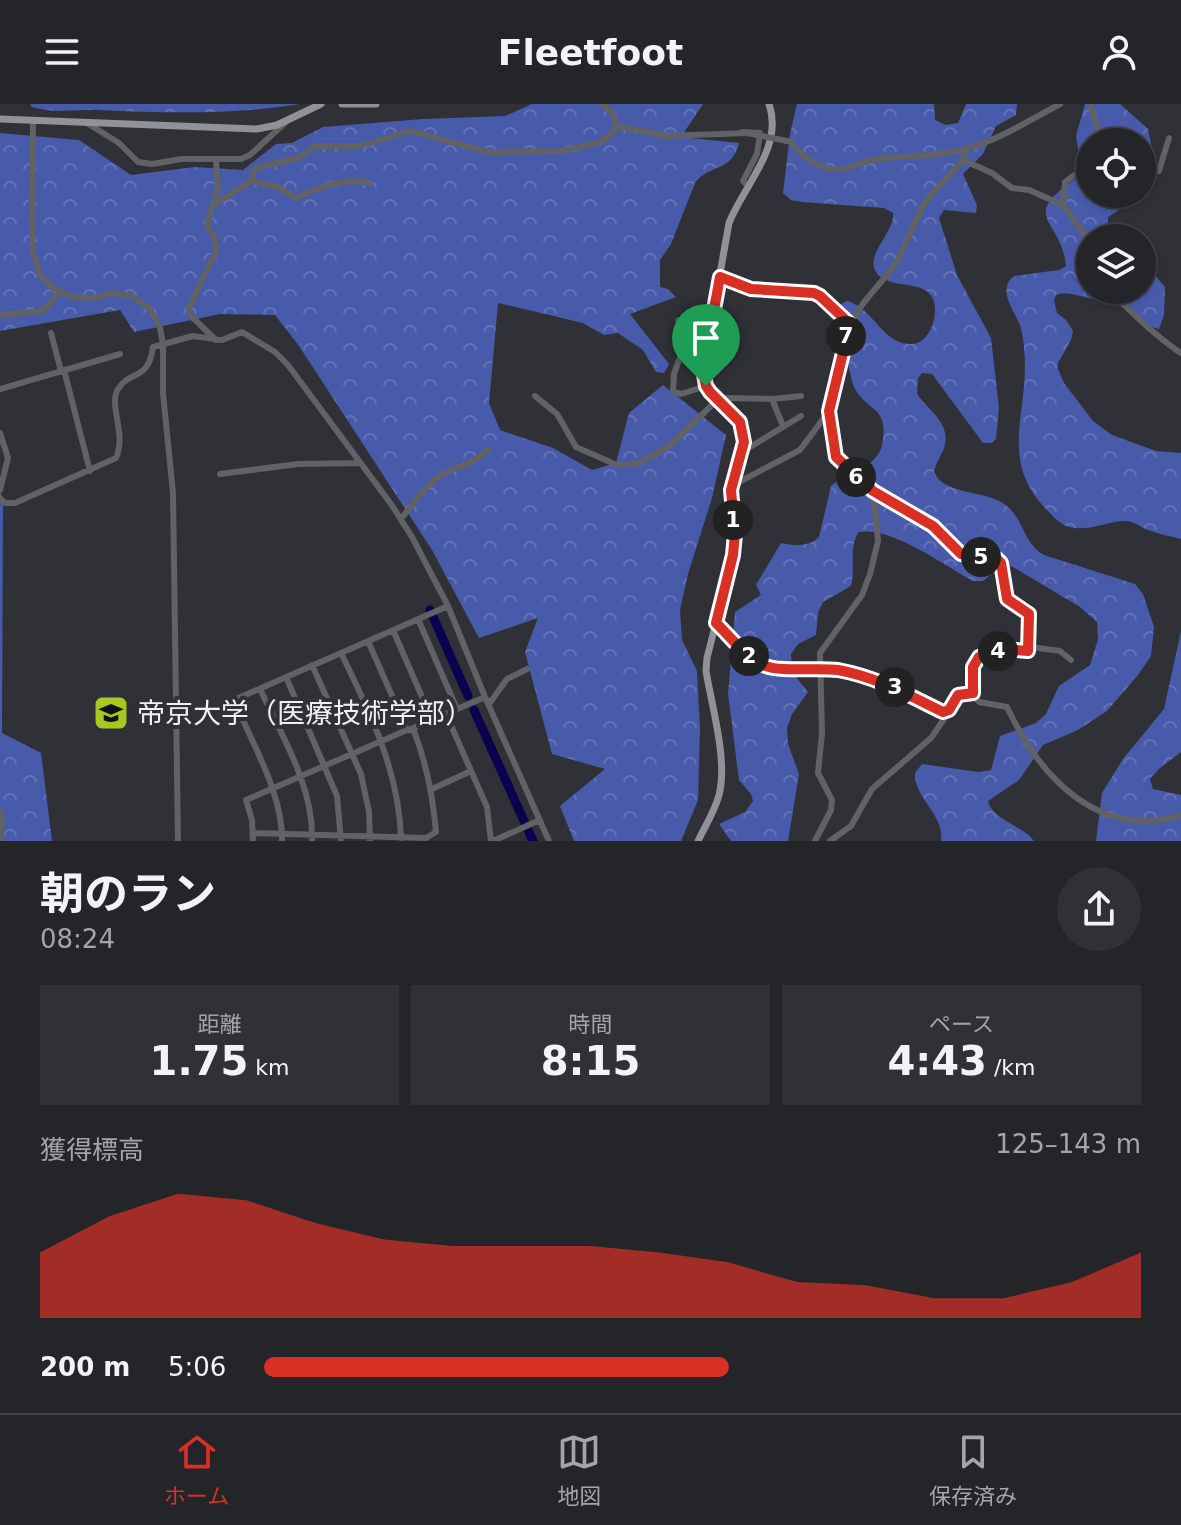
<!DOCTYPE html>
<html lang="ja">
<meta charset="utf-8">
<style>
body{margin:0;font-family:"DejaVu Sans","Noto Sans JP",sans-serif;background:#2f3135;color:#f1f3f6;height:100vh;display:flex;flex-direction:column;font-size:30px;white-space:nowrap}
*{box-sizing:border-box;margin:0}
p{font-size:26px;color:#a3a5a8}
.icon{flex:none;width:44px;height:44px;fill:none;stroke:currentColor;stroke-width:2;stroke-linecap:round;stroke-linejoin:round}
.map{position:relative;height:737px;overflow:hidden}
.sheet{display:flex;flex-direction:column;background:#232529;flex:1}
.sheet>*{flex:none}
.fabs{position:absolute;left:1076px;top:24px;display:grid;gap:16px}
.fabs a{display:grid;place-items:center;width:80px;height:80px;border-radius:50%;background:#232529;box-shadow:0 2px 6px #0004,0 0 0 2px #404246;font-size:40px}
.pin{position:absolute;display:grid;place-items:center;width:68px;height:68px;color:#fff;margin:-82px -34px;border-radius:50% 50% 50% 0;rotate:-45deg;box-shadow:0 0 8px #0007}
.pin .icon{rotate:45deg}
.km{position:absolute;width:40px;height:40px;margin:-20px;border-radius:50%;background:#222;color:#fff;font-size:22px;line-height:40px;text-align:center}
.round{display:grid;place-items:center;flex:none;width:84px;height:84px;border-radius:42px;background:#2f3135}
.head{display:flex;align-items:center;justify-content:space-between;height:136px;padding:0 40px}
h1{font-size:44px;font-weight:700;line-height:60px}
.figures{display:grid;grid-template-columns:repeat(3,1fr);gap:12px;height:136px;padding:8px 40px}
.figures div{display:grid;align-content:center;border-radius:0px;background:#2f3135;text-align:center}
.figures b{font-size:40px;font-weight:700}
.figures small{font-size:22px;font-weight:400}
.figures p{font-size:22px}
.chart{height:224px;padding:16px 40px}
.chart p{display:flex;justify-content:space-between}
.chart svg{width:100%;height:144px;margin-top:8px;fill:#d93025;opacity:.7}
ul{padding:0 40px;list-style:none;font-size:26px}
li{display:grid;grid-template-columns:128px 96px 1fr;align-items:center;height:60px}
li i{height:20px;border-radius:10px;background:#d93025}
header{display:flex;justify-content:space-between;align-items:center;height:104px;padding:0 40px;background:#232529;font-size:36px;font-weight:700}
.tab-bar{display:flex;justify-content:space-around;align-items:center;height:112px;border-top:2px solid #404246;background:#232529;font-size:22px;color:#a3a5a8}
.tab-bar a{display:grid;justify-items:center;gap:4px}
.tab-bar .on{color:#d93025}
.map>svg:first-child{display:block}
.forest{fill:url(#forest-crowns);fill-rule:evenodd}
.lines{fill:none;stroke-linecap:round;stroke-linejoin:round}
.river{stroke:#0a0250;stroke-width:9}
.minor{stroke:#616265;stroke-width:6}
.major{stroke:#909298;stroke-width:7}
.minor-bridge{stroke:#616265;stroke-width:6}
.route-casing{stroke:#fff;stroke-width:16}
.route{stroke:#d93025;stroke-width:10}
.labels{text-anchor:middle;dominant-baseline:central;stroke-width:8;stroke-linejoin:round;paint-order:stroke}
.poi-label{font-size:28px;fill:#eff0f4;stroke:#2f3137;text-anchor:start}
</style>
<header><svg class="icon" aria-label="menu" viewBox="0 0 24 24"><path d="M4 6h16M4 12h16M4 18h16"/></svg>Fleetfoot<svg class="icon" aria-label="person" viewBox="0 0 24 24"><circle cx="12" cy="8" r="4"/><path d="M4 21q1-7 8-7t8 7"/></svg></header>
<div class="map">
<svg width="1181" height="737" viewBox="0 0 1181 737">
<defs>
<pattern id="forest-crowns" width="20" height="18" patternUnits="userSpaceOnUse" patternTransform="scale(2)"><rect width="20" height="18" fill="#485aaa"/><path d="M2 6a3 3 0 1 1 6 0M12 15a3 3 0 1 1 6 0" fill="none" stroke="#6372b6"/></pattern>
</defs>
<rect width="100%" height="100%" fill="#2f3137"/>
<path class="forest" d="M30,0H300C233,11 167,9 100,6C77,5 54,10 32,3Z
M532,0H703L681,33L739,39C732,69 710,59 695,79L671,140L660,156V183L668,185L676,193L630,210L669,260L664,269L656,268L643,246L618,229L604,231L583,219L498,199L489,299L500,326L553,344L592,366L616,359L629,309L663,281L726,331L712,394L688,470L680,506L682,536L697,567L700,625L698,696L681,737H574L560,702L605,665L552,650L525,548L538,514L479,534L432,446L299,242L275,211L220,210L134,228L120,206L0,227V29L79,36L131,71L194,63L243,66L276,40L292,39L323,23L423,15L505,12Z
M797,0H934L935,16L946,21L958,19L966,0H1017L1016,11L996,22L983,50L963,70L977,101L976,109L944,106L939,114L957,171L991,234L999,304L996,335L992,339H983L932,270L922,269L918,274L917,290C929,307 952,320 944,344C941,352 936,359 934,368C943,390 983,387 1001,398C1024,411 1022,439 1044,451L1135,480L1143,490L1154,523L1151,552L1138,571L1107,607L1078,626L1043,641L1019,676L988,697C993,717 1023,721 1034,737H941C945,711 914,694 915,669L922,660L979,668L991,666L1000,632L1036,619L1046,610L1059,582L1090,561L1098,535L1097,518L1080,503L1013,463L1003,461L983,477H973C944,461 891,422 859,428C848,441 856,466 851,482L823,498L818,509L816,531L798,540L791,550L792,568L808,588L792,610L787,624L788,640L799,670L788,737H731L719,720L745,708L753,697L751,690L739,676L728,590L735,508L761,491L756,481L781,439C794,442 809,443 819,433L831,382C844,370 865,368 877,352C881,347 882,342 883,335C887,302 868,308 855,285C849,272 839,215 841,200L847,197C874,204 882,241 912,240C931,240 942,204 930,190C918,176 883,185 875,166C867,148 895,128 893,109L884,104L802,98L791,96L783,89L790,30Z
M1085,0H1120L1148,25L1154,54L1155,72L1153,82L1148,88L1108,113V118L1122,134H1090V186H1142V156L1165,183L1164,211L1159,225L1143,220L1113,196C1092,200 1073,185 1056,191L1054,196L1057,209L1066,216L1073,227L1071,236L1058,259V265L1064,279L1093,317L1112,331L1156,347L1181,349V435C1171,432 1161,431 1151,427C1140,424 1135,416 1123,417C1106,418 1092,426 1075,424C1061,423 1054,413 1045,404C997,353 1031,305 1024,245C1024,237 1022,229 1020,221C1013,205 997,185 1014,172L1059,166L1066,162C1062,114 1016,115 1078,73L1081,61L1076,32ZM1090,38H1142V90H1090Z
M0,387L3,396L2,629L41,649L52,737H0Z
M1181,527V648L1160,664L1150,675L1153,685L1181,691V737H1096L1102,689L1123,655L1164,605Z"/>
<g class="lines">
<path class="river" d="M430,506L468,592
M474,606L533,737"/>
<path class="minor" d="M1091,0L1095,18L1105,38
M33,16L32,144L40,171L53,184L72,193L93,194L112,189L131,192L150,205L160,224L163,240V289L173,389L178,737
M87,19L119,39L138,58L152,60L181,55H241L250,51L287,17
M616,22L667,32L747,29
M742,28L760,29L757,50L743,77L748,82
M787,37L792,38C796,50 819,63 831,65C845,67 860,59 873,56C904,50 935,54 965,45C999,36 1030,16 1060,0
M967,45C959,68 938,79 925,99C913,118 907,141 895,160C881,181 861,197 850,220L829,307L836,353L873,387L933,422L961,450L997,455L1001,459L1007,495L1029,510L1028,547
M216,56L218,84L207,121L215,135L216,147L189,204L191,212L216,236
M963,56L992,69L1012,84L1029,86L1063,101L1090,138
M1142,62L1159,67L1169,34
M251,77L256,64L298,54L316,42H361L410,27L489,48L562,47L601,38L613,29L616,22L613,10L603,0
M1063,101L1065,78L1076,70L1090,65
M212,102L251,77L277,83L297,94C320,82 344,74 370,79
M720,173L751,185L814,189L850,220
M1113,186C1121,202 1165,239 1181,249
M0,211L43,207L60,188
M678,216L686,237L674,270L673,288L681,290L706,282
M51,229L61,267
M64,266L90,367
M0,285L120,250
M535,292L557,310L576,343L617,361H629L641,358L671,341L717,296
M772,295L783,322
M723,300L727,294L772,295L801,292
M0,329L8,354L0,386
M742,348L801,312
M220,370L298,360L360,359
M731,385L741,377L800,346L829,307
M0,394L5,399H15L116,354C127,330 108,301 118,285C131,265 148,278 153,243L193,232L222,236L242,228L275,248L288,261L391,400L412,433L448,502L485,593L549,737
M401,415C415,398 427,377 447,368C463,361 475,358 488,346
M418,515L457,605
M716,519C730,532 745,553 763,561C782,569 816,563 838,566C877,573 908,591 943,608L949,606
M393,526L432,616
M341,549C370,608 399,667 401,734
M1071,556L1060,547L1031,543L1028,547C989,544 965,548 974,593L979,598L1007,603C1039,671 1097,737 1181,711
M312,561L361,670L369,708L370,737
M286,573L337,692L341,737
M260,585C282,632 314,683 312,737
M489,600L507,575L527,565
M446,610L487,703L491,737
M411,625L485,593
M432,685L471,667
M0,707L2,714L0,737
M253,729L426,734L436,728C433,692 427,661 414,627L407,626L368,537
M253,737L252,716L246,696L407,626
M282,737C283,690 252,639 234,596L448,502
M493,737L540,716
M815,737L831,706L832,696L818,669L822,629L820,549L862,491L870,470L878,437L873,387
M830,737L851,722L872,685L931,634L946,612L954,593L973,589"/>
<path class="major" d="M342,0H376
M0,15L257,25L277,21L321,0
M698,737C705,722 715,707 719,691C728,657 712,603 706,567L707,554L733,451L735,430L731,386L744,338L740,318L710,288L706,282L703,265L729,119C744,81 784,43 769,0"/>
<path class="minor-bridge" d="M747,29L787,37"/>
</g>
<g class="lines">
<defs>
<path id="route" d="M720,173L751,185L814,189L820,192L850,220L829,307L836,353L873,387L933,422L961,450L997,455L1001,459L1007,495L1029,510L1028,547L1005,545L979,553L973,563V589L958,591L949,606L943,608C908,591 877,573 838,566C816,563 782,569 763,561C745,553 730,532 716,519L733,451L735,430L731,386L744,338L740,318L710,288L706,282L703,265Z"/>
</defs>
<use href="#route" class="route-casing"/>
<use href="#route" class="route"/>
</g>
<defs>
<symbol id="university-square" viewBox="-11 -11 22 22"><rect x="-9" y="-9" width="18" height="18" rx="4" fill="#a6c820" stroke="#2f3137"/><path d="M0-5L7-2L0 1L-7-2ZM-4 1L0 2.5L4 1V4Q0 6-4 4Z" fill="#111"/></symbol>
</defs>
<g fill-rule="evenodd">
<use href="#university-square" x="91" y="589" width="40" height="40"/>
</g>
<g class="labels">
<g class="poi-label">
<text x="137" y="609">帝京大学（医療技術学部）</text>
</g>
</g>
</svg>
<div class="fabs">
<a><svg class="icon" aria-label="locate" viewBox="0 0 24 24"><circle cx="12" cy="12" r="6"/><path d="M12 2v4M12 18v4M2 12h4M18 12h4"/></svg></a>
<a><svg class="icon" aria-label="layers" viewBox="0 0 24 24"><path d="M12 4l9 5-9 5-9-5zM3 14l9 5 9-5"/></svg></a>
</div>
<div class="pin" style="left:706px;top:282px;background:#1e9e55"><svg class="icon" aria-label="arrive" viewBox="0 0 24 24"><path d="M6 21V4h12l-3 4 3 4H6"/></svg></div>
<b class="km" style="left:733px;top:416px">1</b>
<b class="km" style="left:749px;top:552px">2</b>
<b class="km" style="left:895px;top:583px">3</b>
<b class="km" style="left:998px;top:547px">4</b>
<b class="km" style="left:981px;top:453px">5</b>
<b class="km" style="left:856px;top:373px">6</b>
<b class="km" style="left:846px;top:232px">7</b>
</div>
<section class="sheet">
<div class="head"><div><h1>朝のラン</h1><p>08:24</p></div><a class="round"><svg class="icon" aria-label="share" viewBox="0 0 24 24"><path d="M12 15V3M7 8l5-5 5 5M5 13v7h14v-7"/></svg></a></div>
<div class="figures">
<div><p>距離</p><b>1.75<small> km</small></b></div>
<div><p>時間</p><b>8:15</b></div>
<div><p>ペース</p><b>4:43<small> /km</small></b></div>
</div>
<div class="chart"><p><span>獲得標高</span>125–143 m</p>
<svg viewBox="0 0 160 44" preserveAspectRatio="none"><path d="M0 44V24L10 13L20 6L30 8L40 15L50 20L60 22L70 22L80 22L90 24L100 27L110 33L120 34L130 38L140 38L150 33L160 24V44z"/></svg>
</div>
<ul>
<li><b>200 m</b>5:06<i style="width:53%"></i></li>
</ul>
</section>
<nav class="tab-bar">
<a class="on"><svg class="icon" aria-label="home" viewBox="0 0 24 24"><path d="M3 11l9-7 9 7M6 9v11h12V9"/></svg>ホーム</a>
<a><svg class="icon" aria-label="map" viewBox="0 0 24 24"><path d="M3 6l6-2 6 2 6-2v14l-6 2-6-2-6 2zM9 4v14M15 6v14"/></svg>地図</a>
<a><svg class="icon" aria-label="saved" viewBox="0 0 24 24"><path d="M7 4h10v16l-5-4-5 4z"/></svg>保存済み</a>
</nav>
